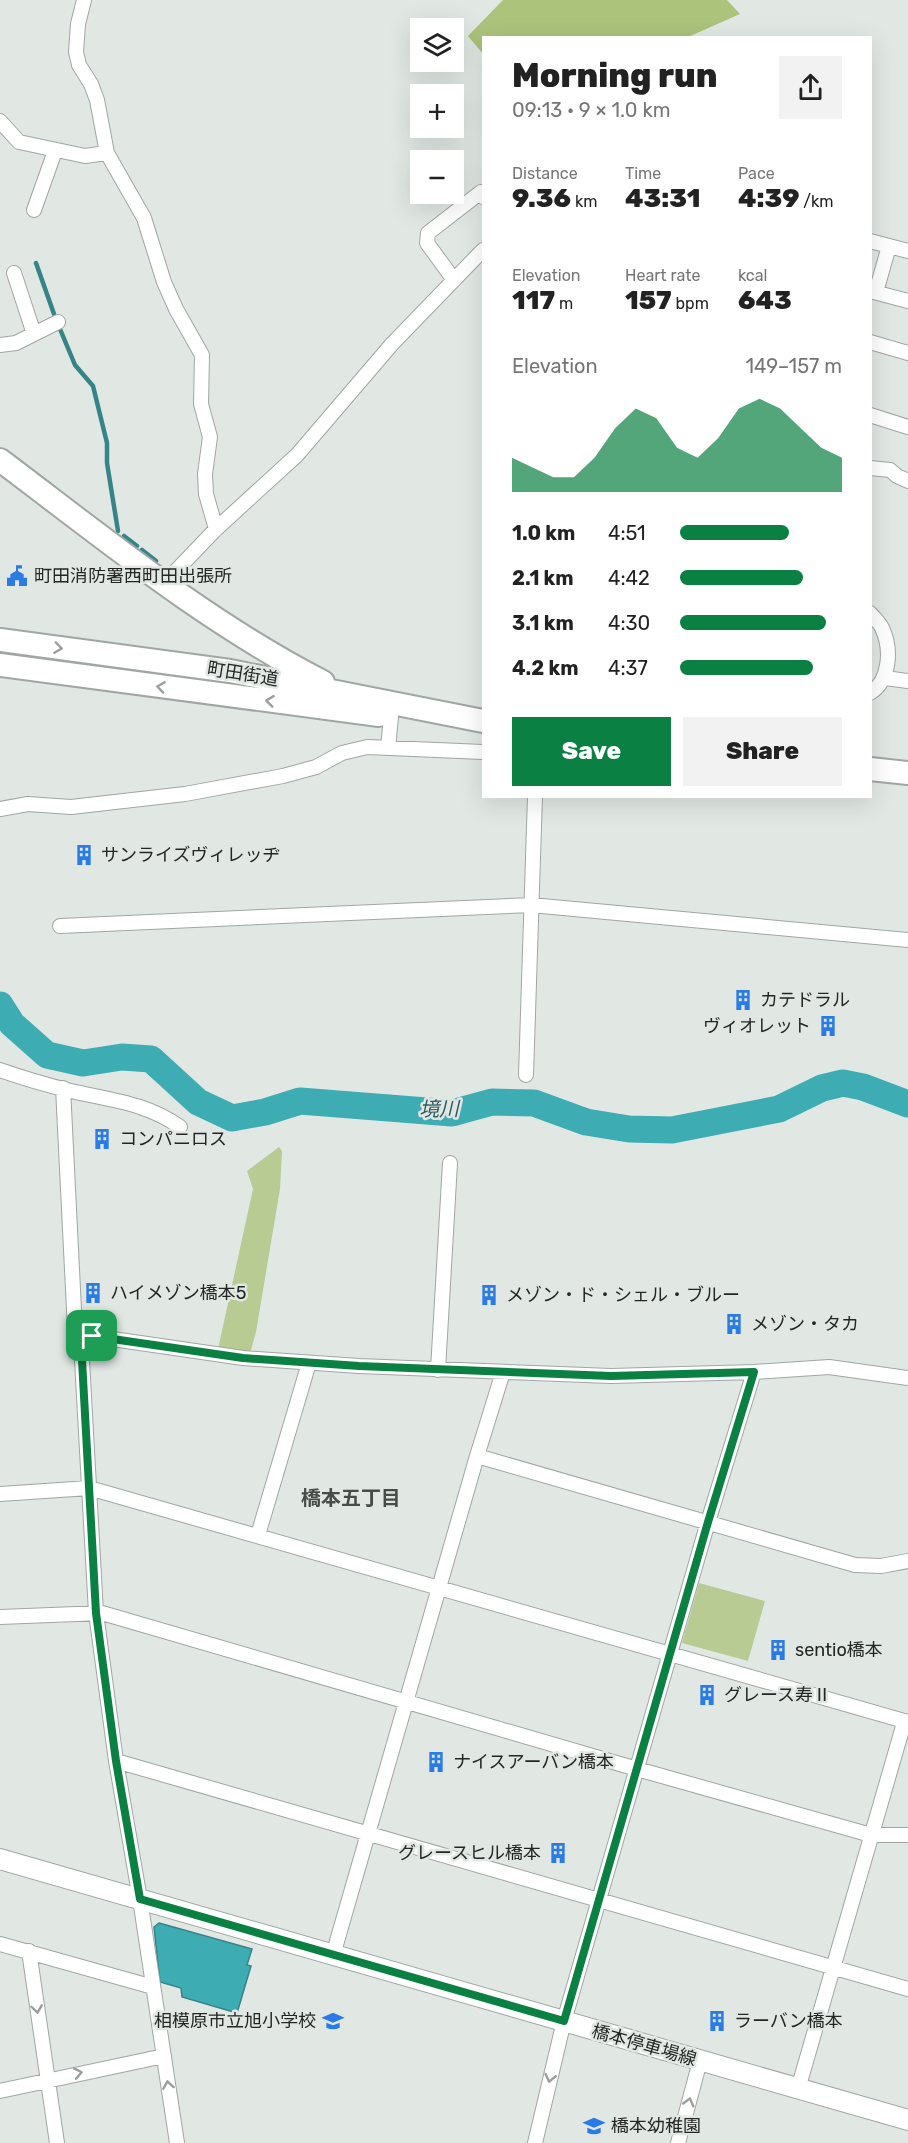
<!DOCTYPE html>
<meta charset="utf-8">
<style>
body{margin:0;font-family:Rubik,"Noto Sans JP",sans-serif;background:#f2f2f2;color:#222;height:100vh;display:flex;flex-direction:column;font-size:22px;white-space:nowrap}
*{box-sizing:border-box;margin:0}
p{font-size:20px;color:#767676}
.icon{flex:none;width:33px;height:33px;fill:none;stroke:currentColor;stroke-width:2;stroke-linecap:round;stroke-linejoin:round}
.map{position:relative;flex:1;overflow:hidden}
.panel{position:absolute;left:482px;top:36px;width:390px;height:762px;display:flex;flex-direction:column;background:#fff;border-radius:0px;box-shadow:0 6px 24px #0002}
.panel>*{flex:none}
.controls{position:absolute;left:410px;top:18px;display:grid;gap:12px}
.controls a{display:grid;place-items:center;width:54px;height:54px;border-radius:0px;background:#fff;box-shadow:0 6px 24px #0002;font-size:30px}
.pin{position:absolute;display:grid;place-items:center;width:51px;height:51px;color:#fff;margin:-26px;border-radius:12px;box-shadow:0 3px 9px #0006}
.round{display:grid;place-items:center;flex:none;width:63px;height:63px;border-radius:0px;background:#f2f2f2}
.overview{display:flex;align-items:center;justify-content:space-between;height:102px;padding:0 30px}
h1{font-size:33px;font-weight:800;line-height:45px}
.stats{display:grid;grid-template-columns:repeat(3,1fr);gap:9px;height:102px;padding:6px 30px}
.stats div{display:grid;align-content:center}
.stats b{font-size:26px;font-weight:800}
.stats small{font-size:16px;font-weight:400}
.stats p{font-size:16px}
.chart{height:168px;padding:12px 30px}
.chart p{display:flex;justify-content:space-between}
.chart svg{width:100%;height:108px;margin-top:6px;fill:#0b8043;opacity:.7}
.primary-button{display:flex;gap:12px;margin-top:auto;padding:12px 30px}
.primary-button a{flex:1;height:69px;border-radius:0px;background:#0b8043;color:#fff;font-size:24px;font-weight:800;line-height:69px;text-align:center}
.primary-button a+a{background:#f2f2f2;color:#222}
ul{padding:0 30px;list-style:none;font-size:20px}
li{display:grid;grid-template-columns:96px 72px 1fr;align-items:center;height:45px}
li i{height:15px;border-radius:8px;background:#0b8043}
.map>svg:first-child{display:block}
.green{fill:#b7cb93}
.forest{fill:#abc37b}
.water{fill:#3dadb3;stroke:#368488;stroke-width:1.5}
.lines{fill:none;stroke-linecap:round;stroke-linejoin:round}
.stream{stroke:#368488;stroke-width:4.5}
.river{stroke:#3dadb3;stroke-width:27}
.street-casing{stroke:#a0a6a3;stroke-width:16}
.secondary-casing{stroke:#a0a6a3;stroke-width:22}
.primary-casing{stroke:#a0a6a3;stroke-width:26}
.street{stroke:#fff;stroke-width:14}
.secondary{stroke:#fff;stroke-width:20}
.primary{stroke:#fff;stroke-width:22}
.oneway{stroke:#9c9d9d}
.route-casing{stroke:#fff;stroke-width:12}
.route{stroke:#0b8043;stroke-width:8}
.labels{text-anchor:middle;dominant-baseline:central;stroke-width:5;stroke-linejoin:round;paint-order:stroke}
.poi-label{font-size:18px;fill:#242625;stroke:#e1e8e4;text-anchor:start}
.street-label{font-size:18px;fill:#242625;stroke:#e1e8e4}
.water-label{font-size:20px;font-style:italic;fill:#2c5b5d;stroke:#e1e8e4}
.neighbourhood-label{font-size:20px;font-weight:bold;fill:#474c49;stroke:#e1e8e4}
</style>
<div class="map">
<svg width="908" height="2143" viewBox="0 0 908 2143">
<rect width="100%" height="100%" fill="#e1e8e4"/>
<path class="green" d="M279,1147L282,1151L280,1189L256,1332L251,1350L246,1353L218,1349L253,1189L247,1171Z
M699,1583L765,1601L748,1661L682,1643Z"/>
<path class="forest" d="M503,0H727L740,14L688,37L483,38V54L468,36Z"/>
<path class="water" d="M159,1923L252,1949L247,1965L251,1966L237,2013L182,1997L181,1988L160,1982L154,1927Z"/>
<g class="lines">
<path class="stream" d="M36,263L54,314
M60,329L75,365L93,386L107,443V463L118,531
M124,536L137,546
M142,550L156,561"/>
<path class="river" d="M0,1005L12,1024L47,1055L83,1063L122,1057L151,1059L198,1102L232,1118L265,1112L300,1101L452,1113L492,1102L534,1103L586,1122L629,1129L672,1130L779,1109L822,1088L843,1083L863,1087L908,1104"/>
<defs>
<path id="street" d="M84,0L78,24L76,52L79,65L91,84L97,100L107,153L144,218L164,282L176,309L202,355L201,404L210,437L205,474L206,494L216,529
M0,121L19,142L85,156L107,153
M34,210L55,151
M870,241L908,251
M14,273L34,334
M454,280L427,243L428,233L481,192L483,197
M870,291L908,301
M876,292L889,246
M870,342L908,353
M0,345L16,343L58,322
M870,415L908,427
M870,468L890,470L897,476L908,481
M166,585L171,576L216,529L297,455L392,344L483,250
M870,613C874,618 880,623 882,628C892,649 890,681 870,693
M885,678L908,681
M388,748L391,717
M0,809L28,804L71,807L185,794L283,776L316,767L342,753L367,747L483,752
M60,926L531,905L908,940
M0,1070C23,1078 47,1085 71,1091C110,1100 147,1103 180,1127
M526,1075L535,796
M63,1088L75,1330V1337L81,1342L96,1613L116,1761L140,1899L177,2143
M81,1342L87,1336H92L243,1358L359,1366L611,1376L754,1372L829,1367L908,1378
M438,1370L450,1163
M477,1456L855,1565L881,1566L908,1561
M0,1494L89,1488L908,1722
M258,1535L309,1363
M0,1617L102,1613L637,1769L871,1835H908
M116,1761L908,1989
M0,1944L153,1987
M29,1951L57,2143
M333,1955L477,1456L503,1372
M798,2089L904,1723
M0,2091L164,2056
M535,2143L564,2021L708,1522L754,1372
M678,2143L700,2061"/>
<path id="secondary" d="M0,1859L908,2120"/>
<path id="primary" d="M0,460C105,539 206,622 323,682
M0,640L230,671L483,721
M0,665L379,715
M870,769L908,773"/>
</defs>
<use href="#street" class="street-casing"/>
<use href="#secondary" class="secondary-casing"/>
<use href="#primary" class="primary-casing"/>
<use href="#street" class="street"/>
<use href="#secondary" class="secondary"/>
<use href="#primary" class="primary"/>
</g>
<defs><path id="oneway-chevron" d="M-2-3.5L2.5 0L-2 3.5" fill="none" stroke-width="1.6" stroke-linecap="round" stroke-linejoin="round" transform="scale(1.5)"/></defs>
<g class="oneway">
<use href="#oneway-chevron" transform="translate(58 648) rotate(8)"/>
<use href="#oneway-chevron" transform="translate(161 687) rotate(-172)"/>
<use href="#oneway-chevron" transform="translate(270 701) rotate(-173)"/>
<use href="#oneway-chevron" transform="translate(37 2009) rotate(82)"/>
<use href="#oneway-chevron" transform="translate(78 2073) rotate(-11)"/>
<use href="#oneway-chevron" transform="translate(550 2078) rotate(103)"/>
<use href="#oneway-chevron" transform="translate(168 2085) rotate(-99)"/>
<use href="#oneway-chevron" transform="translate(689 2102) rotate(-75)"/>
</g>
<g class="lines">
<defs>
<path id="route" d="M87,1336H92L243,1358L359,1366L611,1376L754,1372L708,1522L564,2021L140,1899L116,1761L96,1613L81,1342Z"/>
</defs>
<use href="#route" class="route-casing"/>
<use href="#route" class="route"/>
</g>
<defs>
<symbol id="civic-bare" viewBox="-9 -9 18 18"><path d="M-.6-6.5H3V-4.5H.6V-3L4-1V1h2V6H-6V1h2V-1L-.6-3ZM-1.2 2.5V6h2.4V2.5Z" fill="#2a7be6" stroke="#e1e8e4" stroke-width="2.5" paint-order="stroke"/></symbol>
<symbol id="building-bare" viewBox="-9 -9 18 18"><path d="M-4-6H4V6H1V3H-1V6H-4ZM-2.5-4.3h1.7v1.8h-1.7ZM.8-4.3h1.7v1.8H.8ZM-2.5-1h1.7V.8h-1.7ZM.8-1h1.7V.8H.8Z" fill="#2a7be6" stroke="#e1e8e4" stroke-width="2.5" paint-order="stroke"/></symbol>
<symbol id="school-bare" viewBox="-9 -9 18 18"><path d="M0-5L7-2L0 1L-7-2ZM-4 1L0 2.5L4 1V4Q0 6-4 4Z" fill="#2a7be6" stroke="#e1e8e4" stroke-width="2.5" paint-order="stroke"/></symbol>
</defs>
<g fill-rule="evenodd">
<use href="#civic-bare" x="2" y="561" width="30" height="30"/>
<use href="#building-bare" x="69" y="840" width="30" height="30"/>
<use href="#building-bare" x="728" y="985" width="30" height="30"/>
<use href="#building-bare" x="813" y="1011" width="30" height="30"/>
<use href="#building-bare" x="87" y="1124" width="30" height="30"/>
<use href="#building-bare" x="78" y="1278" width="30" height="30"/>
<use href="#building-bare" x="474" y="1280" width="30" height="30"/>
<use href="#building-bare" x="719" y="1309" width="30" height="30"/>
<use href="#building-bare" x="763" y="1635" width="30" height="30"/>
<use href="#building-bare" x="692" y="1680" width="30" height="30"/>
<use href="#building-bare" x="421" y="1747" width="30" height="30"/>
<use href="#building-bare" x="543" y="1838" width="30" height="30"/>
<use href="#school-bare" x="318" y="2006" width="30" height="30"/>
<use href="#building-bare" x="702" y="2006" width="30" height="30"/>
<use href="#school-bare" x="579" y="2111" width="30" height="30"/>
</g>
<g class="labels">
<g class="poi-label">
<text x="34" y="576">町田消防署西町田出張所</text>
<text x="101" y="855">サンライズヴィレッヂ</text>
<text x="760" y="1000">カテドラル</text>
<text x="811" y="1026" text-anchor="end">ヴィオレット</text>
<text x="119" y="1139">コンパニロス</text>
<text x="110" y="1293">ハイメゾン橋本5</text>
<text x="506" y="1295">メゾン・ド・シェル・ブルー</text>
<text x="751" y="1324">メゾン・タカ</text>
<text x="795" y="1650">sentio橋本</text>
<text x="724" y="1695">グレース寿Ⅱ</text>
<text x="453" y="1762">ナイスアーバン橋本</text>
<text x="541" y="1853" text-anchor="end">グレースヒル橋本</text>
<text x="316" y="2021" text-anchor="end">相模原市立旭小学校</text>
<text x="734" y="2021">ラーバン橋本</text>
<text x="611" y="2126">橋本幼稚園</text>
</g>
<g class="street-label">
<text transform="translate(243 674) rotate(9)">町田街道</text>
<text transform="translate(644 2045) rotate(16)">橋本停車場線</text>
</g>
<g class="water-label">
<text transform="translate(439 1109) rotate(-1)">境川</text>
</g>
<g class="neighbourhood-label">
<text x="351" y="1498">橋本五丁目</text>
</g>
</g>
</svg>
<div class="controls">
<a><svg class="icon" aria-label="layers" viewBox="0 0 24 24"><path d="M12 4l9 5-9 5-9-5zM3 14l9 5 9-5"/></svg></a>
<a>+</a>
<a>−</a>
</div>
<div class="pin" style="left:92px;top:1336px;background:#1e9e55"><svg class="icon" aria-label="arrive" viewBox="0 0 24 24"><path d="M6 21V4h12l-3 4 3 4H6"/></svg></div>
<section class="panel">
<div class="overview"><div><h1>Morning run</h1><p>09:13 · 9 × 1.0 km</p></div><a class="round"><svg class="icon" aria-label="share" viewBox="0 0 24 24"><path d="M12 15V3M7 8l5-5 5 5M5 13v7h14v-7"/></svg></a></div>
<div class="stats">
<div><p>Distance</p><b>9.36<small> km</small></b></div>
<div><p>Time</p><b>43:31</b></div>
<div><p>Pace</p><b>4:39<small> /km</small></b></div>
</div>
<div class="stats">
<div><p>Elevation</p><b>117<small> m</small></b></div>
<div><p>Heart rate</p><b>157<small> bpm</small></b></div>
<div><p>kcal</p><b>643</b></div>
</div>
<div class="chart"><p><span>Elevation</span>149–157 m</p>
<svg viewBox="0 0 160 44" preserveAspectRatio="none"><path d="M0 44V30L10 34L20 38L30 38L40 30L50 18L60 10L70 14L80 26L90 30L100 22L110 10L120 6L130 10L140 18L150 26L160 30V44z"/></svg>
</div>
<ul>
<li><b>1.0 km</b>4:51<i style="width:67%"></i></li>
<li><b>2.1 km</b>4:42<i style="width:76%"></i></li>
<li><b>3.1 km</b>4:30<i style="width:90%"></i></li>
<li><b>4.2 km</b>4:37<i style="width:82%"></i></li>
</ul>
<div class="primary-button"><a>Save</a><a>Share</a></div>
</section>
</div>
